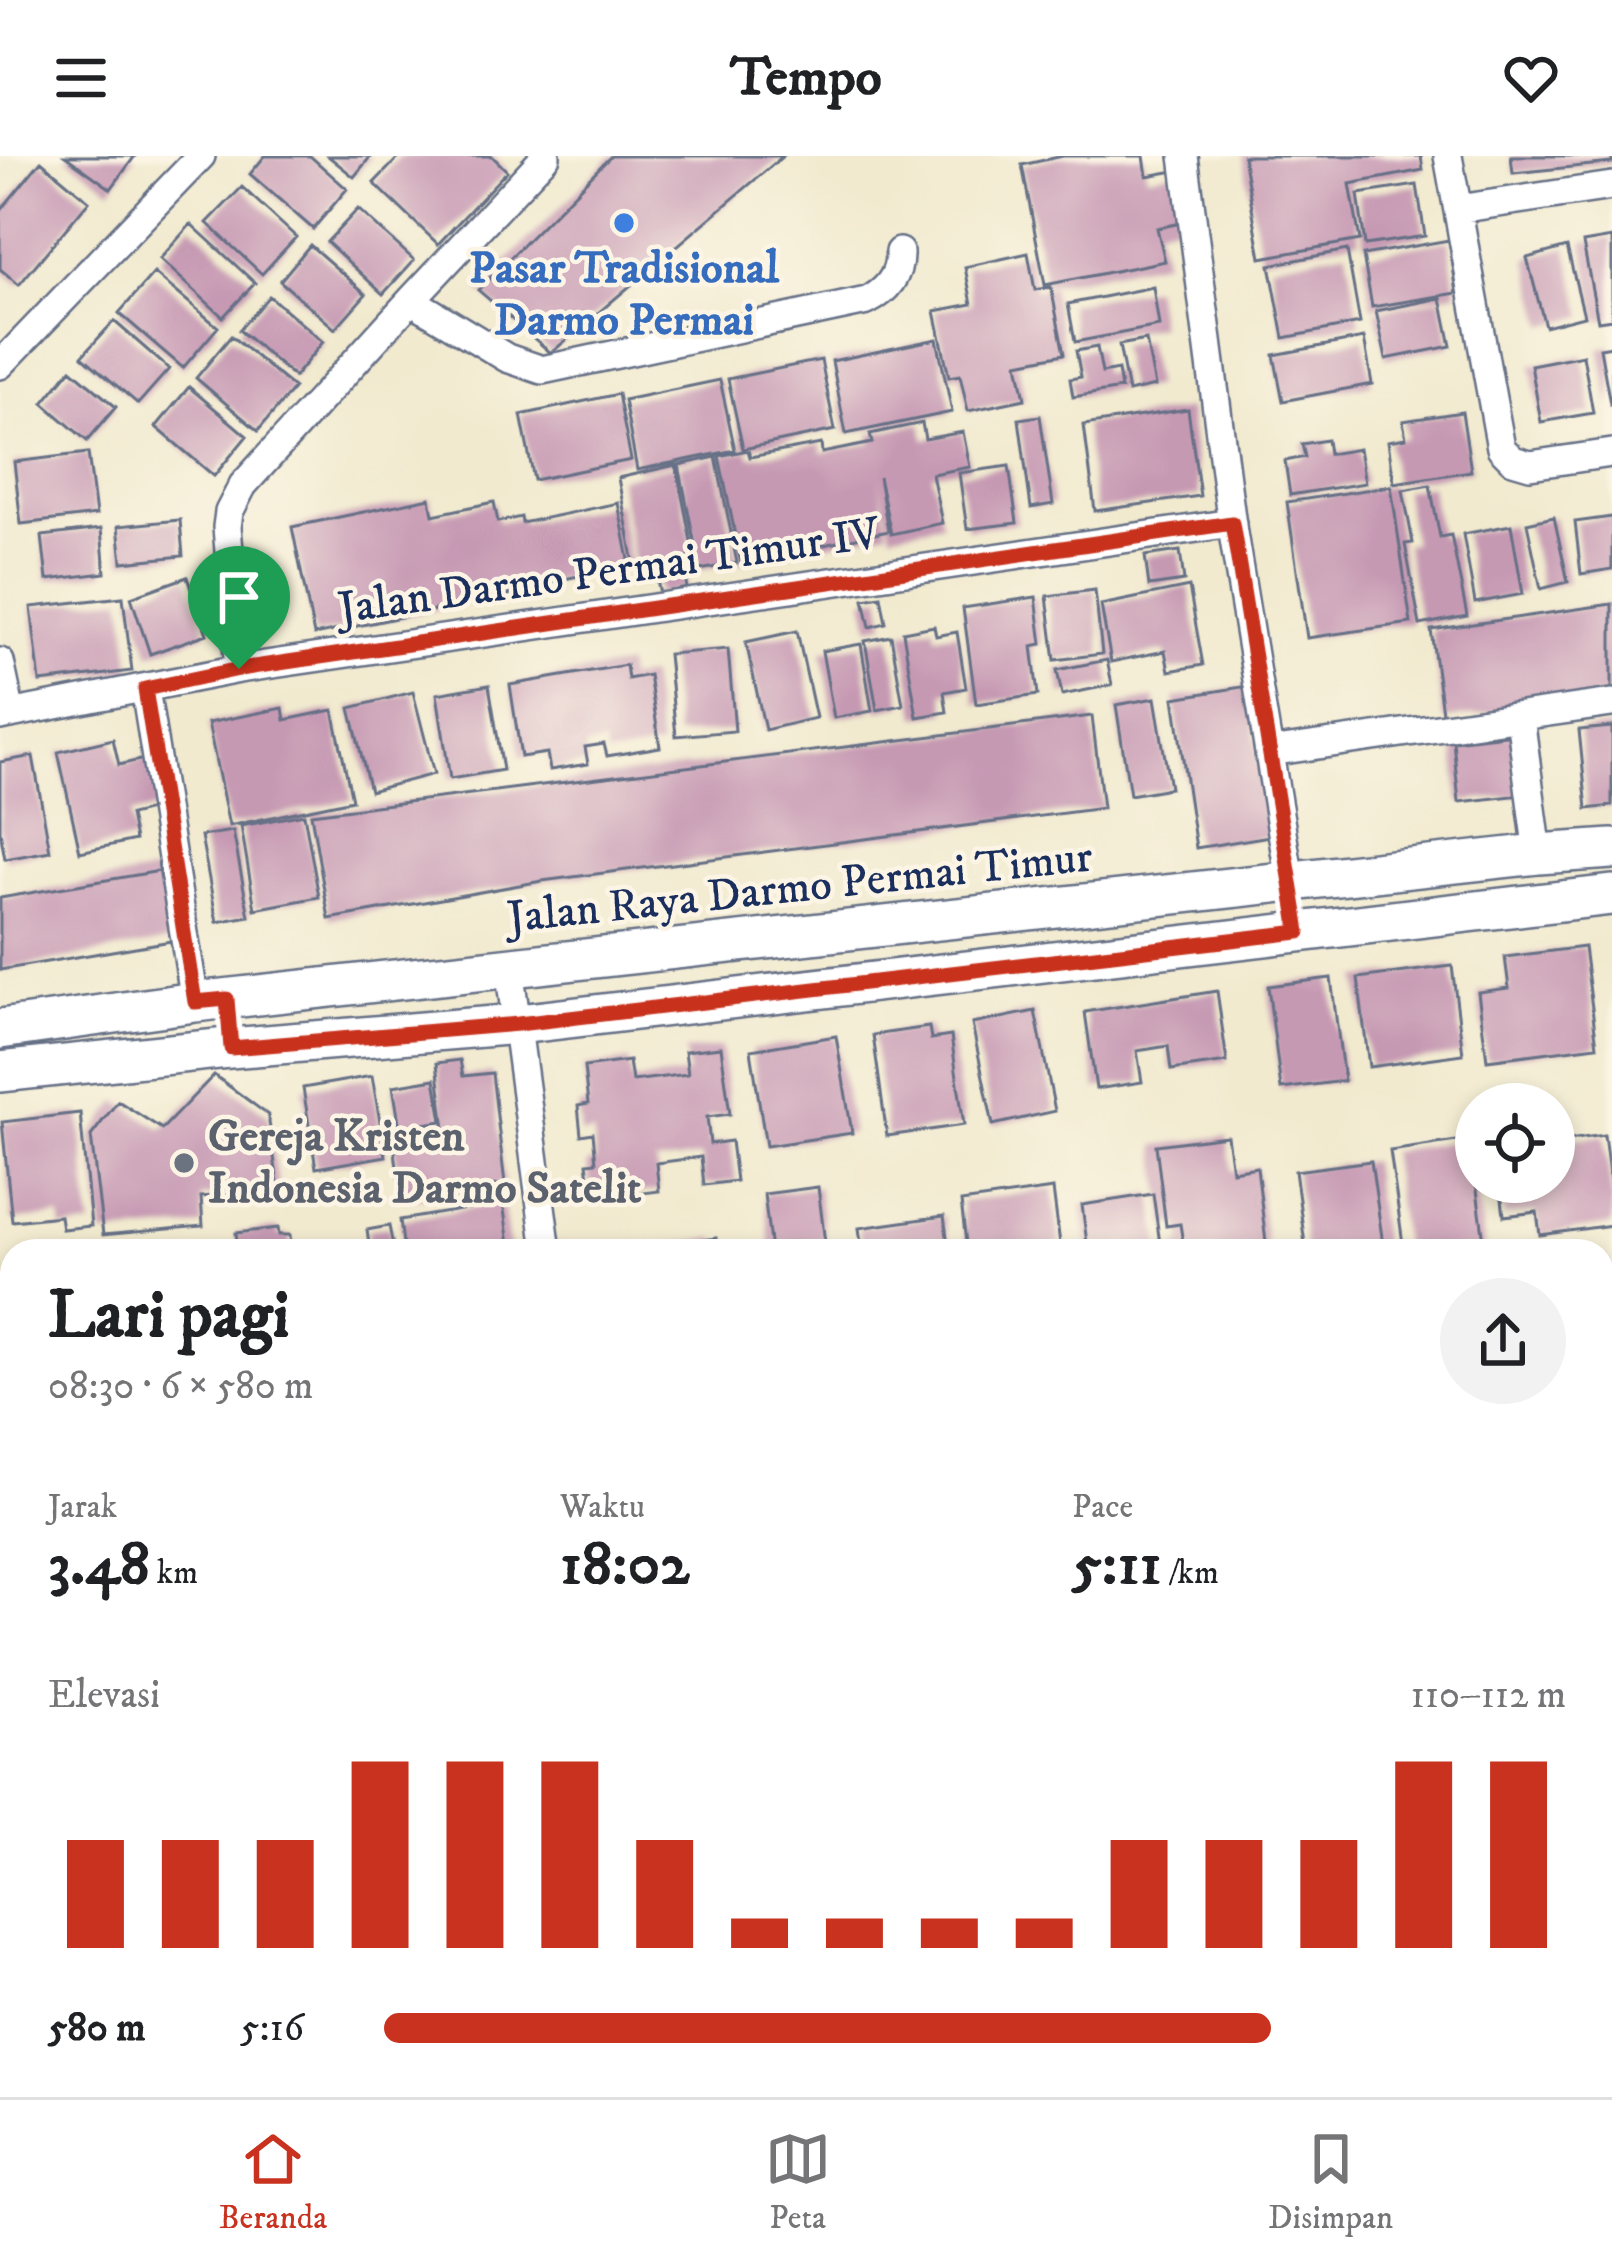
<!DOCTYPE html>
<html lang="id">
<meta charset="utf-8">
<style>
body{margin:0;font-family:"IM FELL DW Pica",serif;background:#f2f2f2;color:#202124;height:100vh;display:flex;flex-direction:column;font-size:45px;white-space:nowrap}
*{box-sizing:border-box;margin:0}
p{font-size:39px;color:#757577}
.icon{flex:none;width:66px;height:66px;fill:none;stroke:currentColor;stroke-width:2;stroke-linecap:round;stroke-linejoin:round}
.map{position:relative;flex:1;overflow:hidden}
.details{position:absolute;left:0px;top:1083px;width:1614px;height:858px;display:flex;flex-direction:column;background:#fff;border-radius:36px 36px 0 0;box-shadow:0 6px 18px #0003}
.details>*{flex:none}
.controls{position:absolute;left:1455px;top:927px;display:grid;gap:24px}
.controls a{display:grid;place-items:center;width:120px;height:120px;border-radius:50%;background:#fff;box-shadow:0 6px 18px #0003;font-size:60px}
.pin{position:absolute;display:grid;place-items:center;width:102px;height:102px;color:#fff;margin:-123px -51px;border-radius:50% 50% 50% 0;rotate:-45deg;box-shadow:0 0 12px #0007}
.pin .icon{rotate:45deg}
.round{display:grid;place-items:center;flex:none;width:126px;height:126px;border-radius:63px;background:#f2f2f2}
.summary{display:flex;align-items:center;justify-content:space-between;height:204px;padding:0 48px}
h1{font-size:66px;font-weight:800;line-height:90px}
.stats{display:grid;grid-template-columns:repeat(3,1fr);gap:18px;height:204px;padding:12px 48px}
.stats div{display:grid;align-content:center}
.stats b{font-size:60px;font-weight:800}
.stats small{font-size:33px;font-weight:400}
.stats p{font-size:33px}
.chart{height:336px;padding:24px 48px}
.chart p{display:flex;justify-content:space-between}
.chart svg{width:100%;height:216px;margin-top:12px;stroke:#c8321e;stroke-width:6}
ul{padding:0 48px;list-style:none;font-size:39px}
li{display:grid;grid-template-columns:192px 144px 1fr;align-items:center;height:90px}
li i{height:30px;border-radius:15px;background:#c8321e}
header{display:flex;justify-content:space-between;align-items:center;height:156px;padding:0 48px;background:#fff;font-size:54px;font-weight:800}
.tabs{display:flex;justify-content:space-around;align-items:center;height:168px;border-top:3px solid #e0e0e0;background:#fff;font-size:33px;color:#757577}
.tabs a{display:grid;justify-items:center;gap:6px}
.tabs .on{color:#c8321e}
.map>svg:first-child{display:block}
.building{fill:#c699b3}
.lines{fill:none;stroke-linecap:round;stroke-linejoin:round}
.minor-casing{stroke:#667086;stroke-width:32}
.secondary-casing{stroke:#667086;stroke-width:44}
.minor{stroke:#fff;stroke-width:27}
.secondary{stroke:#fff;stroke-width:39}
.route-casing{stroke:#fff;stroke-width:24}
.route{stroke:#c8321e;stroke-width:15}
.shop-dot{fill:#3f7fe0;stroke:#fcf5e5;stroke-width:4.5}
.worship-dot{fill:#6b7280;stroke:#fcf5e5;stroke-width:4.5}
.labels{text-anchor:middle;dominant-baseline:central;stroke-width:9;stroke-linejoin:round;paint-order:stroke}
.shop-label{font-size:45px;font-weight:bold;fill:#366cbe;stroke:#fcf5e5}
.street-label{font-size:45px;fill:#1b2f5e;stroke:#fcf5e5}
.worship-label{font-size:45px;font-weight:bold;fill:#5b616d;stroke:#fcf5e5;text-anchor:start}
</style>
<header><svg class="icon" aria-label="menu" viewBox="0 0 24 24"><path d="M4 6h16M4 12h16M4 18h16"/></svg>Tempo<svg class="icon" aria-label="heart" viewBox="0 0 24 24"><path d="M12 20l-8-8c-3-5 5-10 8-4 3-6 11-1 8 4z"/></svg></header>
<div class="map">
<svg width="1612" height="1941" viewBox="0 0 1612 1941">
<rect width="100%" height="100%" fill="#fcf5e5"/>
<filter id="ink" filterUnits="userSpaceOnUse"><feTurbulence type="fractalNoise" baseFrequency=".00833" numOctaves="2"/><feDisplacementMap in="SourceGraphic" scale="24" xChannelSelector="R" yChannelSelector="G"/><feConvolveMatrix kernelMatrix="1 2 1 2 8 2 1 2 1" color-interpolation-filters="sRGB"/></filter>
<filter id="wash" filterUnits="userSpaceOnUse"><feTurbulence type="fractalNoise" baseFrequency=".004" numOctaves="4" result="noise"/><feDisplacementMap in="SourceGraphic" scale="48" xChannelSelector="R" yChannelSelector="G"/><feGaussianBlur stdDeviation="2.7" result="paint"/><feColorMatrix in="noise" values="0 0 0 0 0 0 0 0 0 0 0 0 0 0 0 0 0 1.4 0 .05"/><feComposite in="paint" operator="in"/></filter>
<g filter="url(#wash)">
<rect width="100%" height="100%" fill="#f1eacf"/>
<g id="blocks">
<path class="building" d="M65,0H135L111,33Z
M265,0H310L347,33L313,73L250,18Z
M328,0H371L354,21Z
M400,0H492L507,15L438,88L374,27Z
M611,0H783L551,197L478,134Z
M1063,0H1144L1147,20L1175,15L1186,66L1157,72L1165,105L1045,129L1022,9Z
M1243,0H1421L1423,14L1350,28L1360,84L1261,102Z
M1511,0H1612V7L1513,17Z
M41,5L89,45L19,129L0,113V55Z
M1417,29L1425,80L1365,89L1358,38Z
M242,31L296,81L262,118L207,67Z
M358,53L414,104L383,138L327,86Z
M191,68L255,127L223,161L160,103Z
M1612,82V163L1598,165L1583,87Z
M1449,84L1457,137L1372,151L1363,99Z
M310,89L366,138L335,173L280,125Z
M1567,91L1584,160L1545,170L1527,102Z
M1347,94L1360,167L1284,182L1270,109Z
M1028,97L1035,134L1051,131L1064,198L1018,207L1025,243L968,255L960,219L949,221L935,155L972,148L965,111Z
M154,117L218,171L183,212L119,157Z
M1153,131L1159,170L1075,186L1068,148Z
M269,140L323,186L294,221L239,174Z
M1441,142L1451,190L1386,203L1376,155Z
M114,165L169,213L138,248L82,200Z
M231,180L294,232L258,275L196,222Z
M1364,182L1372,228L1283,245L1274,199Z
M937,183L952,256L846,278L832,205Z
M1146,184L1155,230L1128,236L1119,189Z
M1612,190V248H1610L1600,192Z
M1097,191L1102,217L1118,214L1121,233L1073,241L1070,223L1081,221L1076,195Z
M1583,199L1593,257L1541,266L1531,209Z
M821,204L835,274L743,293L728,223Z
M71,213L116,251L87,285L43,247Z
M720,224L735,294L637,314L624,244Z
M189,231L247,280L214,320L156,271Z
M618,238L631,304L534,324L521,259Z
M1188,253L1200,340L1095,355L1084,269Z
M1462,256L1471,315L1394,327L1388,285L1406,282L1403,265Z
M1040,260L1053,348L1031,352L1019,263Z
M922,267L925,283L963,276L970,311L932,318L942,367L891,378L879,321L888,375L741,407L719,300L748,294L750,301L821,288L822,297L872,287L870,278Z
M1327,284L1329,298L1359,293L1365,327L1290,339L1285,305L1305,301L1302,288Z
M88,297L96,359L21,368L14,306Z
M716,301L737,407L700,414L679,309Z
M676,309L694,401L682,404L687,432L660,438L654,410L635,413L618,322Z
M1009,310L1017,367L967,373L959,317Z
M1430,329L1440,381L1451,379L1467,460L1420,469L1405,388L1413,387L1403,334Z
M1391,330L1411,467L1307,482L1287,346Z
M430,342L433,359L494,346L498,366L521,361L522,367L618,347L630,409L536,429L535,424L510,429L512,438L314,479L292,371Z
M1554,361L1568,426L1541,433L1527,367Z
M1612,361V413L1581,418L1575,366Z
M180,364L183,400L122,406L118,370Z
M1511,369L1523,438L1475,447L1463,378Z
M101,373L105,417L47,424L42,380Z
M1180,395L1184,425L1149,430L1145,400Z
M187,421L207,478L150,498L131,441Z
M1189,431L1203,509L1169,515L1165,495L1111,506L1101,449Z
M1095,434L1102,498L1055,504L1047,440Z
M881,440L886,467L870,471L864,443Z
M123,441L132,515L40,526L31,451Z
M1036,441L1042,488L1032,490L1038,539L976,548L963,452Z
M1612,448V539L1443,564L1431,474Z
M934,470L936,480L957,476L966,532L944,536L947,556L917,561L903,476Z
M797,475L816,562L765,574L746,486Z
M891,480L903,549L877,554L865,485Z
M861,488L872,555L834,562L822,495Z
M728,493L735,575L676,580L668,498Z
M1107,504L1112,529L1062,539L1057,514Z
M626,509L628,523L649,519L660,591L607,600L604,588L585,591L588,608L550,614L547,597L521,601L510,529Z
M489,529L503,614L450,623L437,538Z
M1248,530L1270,680L1196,692L1174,542Z
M413,536L434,618L370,635L350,552Z
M1155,542L1170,632L1130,639L1116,549Z
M283,552L285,564L333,554L352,644L229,670L208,567Z
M1092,560L1103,652L542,725L329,763L311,658Z
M1612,571V650L1587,653L1579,574Z
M1515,578L1522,639L1459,646L1453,585Z
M113,583L119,609L148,602L159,652L130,659L135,684L80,696L58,596Z
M33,600L50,695L5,703L0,675V606Z
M304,658L319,741L255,753L241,670Z
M233,675L249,760L217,766L201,680Z
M160,715L171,785L0,814V742Z
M1584,791L1597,890L1487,904L1478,836L1509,832L1505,801Z
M1452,810L1463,898L1369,911L1358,822Z
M1331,822L1344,925L1281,933L1268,830Z
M1217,835L1227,906L1171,914L1168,890L1137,895L1142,926L1096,933L1085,856Z
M1035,855L1055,955L993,969L972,868Z
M929,871L931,883L951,880L964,969L887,980L873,879Z
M836,880L852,977L766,990L751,894Z
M721,891L730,958L707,961L710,988L731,985L736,1025L704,1029L701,1001L656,1007L659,1035L602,1042L600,1027L590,1029L587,1007L596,1006L593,977L581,979L578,950L588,948L584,911L629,905L632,925L688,918L685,895Z
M460,904L463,920L492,917L505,1028L401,1044L393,979L445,973L437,907Z
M214,919L268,959L279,1035L201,1041L203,1070L103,1079L91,980L118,945L162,973Z
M372,920L386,1000L316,1012L303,932Z
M435,923L442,965L400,972L393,930Z
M80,957L91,1070L62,1073L60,1060L12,1065L2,966Z
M1604,979L1612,1042V1069L1540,1079L1537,1056L1504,1060L1500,1026H1554V986Z
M1227,980L1232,1015L1257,1011L1267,1095H1179L1178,1087H1183L1180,1068L1166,1070L1156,989Z
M1470,983L1485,1092L1404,1095L1390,995Z
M1371,1005L1384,1095H1306L1295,1015Z
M818,1031L826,1095H771L764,1038Z
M1053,1033L1060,1088L1047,1090L1048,1095H967L961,1046Z
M1153,1038L1161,1095H1088L1082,1049Z
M503,1047L510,1095H404L400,1064Z
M944,1060L949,1095H862L859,1072Z
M389,1070L394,1095H370L367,1074Z
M278,1072L279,1079H290L292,1095H238L236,1077Z
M716,1082L718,1095H643V1092Z
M1612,1212V1292L1602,1293V1213Z
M12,1370V1416L0,1417V1371Z
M1612,1396V1488L1602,1489V1397Z
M12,1472V1558L0,1559V1473Z
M1612,1505V1580L1602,1582V1507Z
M12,1578V1634L0,1635V1579Z
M1612,1595V1667L1602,1668V1597Z
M8,1662L10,1672H12V1715L0,1717V1663Z
M1612,1693V1736L1602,1737V1694Z
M12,1731V1790L0,1791V1732Z
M12,1867V1910H7L12,1939L0,1941V1869Z
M1612,1873V1919L1602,1920V1874Z
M25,1929H79V1933L27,1941Z
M136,1929H223L225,1941H138Z
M351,1929H423V1941H352Z
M520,1929H595L597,1941H522Z
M704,1929H793L795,1941H706Z
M850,1929H947V1931L892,1941H852Z
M1056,1929H1157V1932L1132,1936L1133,1941H1057Z
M1319,1929L1320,1941H1255V1937Z
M1450,1929H1488L1490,1941H1452Z"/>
</g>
</g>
<g filter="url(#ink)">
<use href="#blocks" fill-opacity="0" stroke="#667086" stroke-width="3"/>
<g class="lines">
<defs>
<path id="minor" d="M1184,0L1233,377L1290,725
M1448,0L1501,292L1513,304L1530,309L1612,297
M1458,53L1612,30
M411,144L507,202L542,214L867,145C887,135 900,119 899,96
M0,209L201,0
M0,506L11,558
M239,513L227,371L229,356L243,329L411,144L546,0
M145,533L195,846
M0,560L239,513L1232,367
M1520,561L1538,698
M1269,596L1612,547
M509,811L547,1095
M1602,1148L1612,1147
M0,1327L12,1326
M275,1929L276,1941
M635,1929L636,1941
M1015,1929L1016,1941
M1368,1929L1370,1941"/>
<path id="secondary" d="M0,873L195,846L1538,698L1612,693
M0,916L218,893L518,868L1612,739"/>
</defs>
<use href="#minor" class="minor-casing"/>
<use href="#secondary" class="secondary-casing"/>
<use href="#minor" class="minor"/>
<use href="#secondary" class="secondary"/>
</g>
</g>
<g class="lines" filter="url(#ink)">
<defs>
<path id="route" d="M1232,367L1299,776L518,868L231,892L227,843L195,846L145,533L239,513Z"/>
</defs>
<use href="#route" class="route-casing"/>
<use href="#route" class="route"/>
</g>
<circle class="shop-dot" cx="624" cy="67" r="12"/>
<circle class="worship-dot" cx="184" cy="1007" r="12"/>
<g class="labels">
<g class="shop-label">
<text x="624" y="113">Pasar Tradisional<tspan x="624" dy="52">Darmo Permai</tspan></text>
</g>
<g class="street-label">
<text transform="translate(609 416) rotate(-8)">Jalan Darmo Permai Timur IV</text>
<text transform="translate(800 732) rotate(-6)">Jalan Raya Darmo Permai Timur</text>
</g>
<g class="worship-label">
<text x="208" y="981">Gereja Kristen<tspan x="208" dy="52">Indonesia Darmo Satelit</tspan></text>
</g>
</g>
</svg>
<div class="controls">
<a><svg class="icon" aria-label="locate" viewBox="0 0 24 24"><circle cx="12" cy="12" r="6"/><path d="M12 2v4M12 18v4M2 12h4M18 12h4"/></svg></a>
</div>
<div class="pin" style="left:239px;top:513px;background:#1e9e55"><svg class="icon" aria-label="arrive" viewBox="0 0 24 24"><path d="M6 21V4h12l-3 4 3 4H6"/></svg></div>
<section class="details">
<div class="summary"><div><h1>Lari pagi</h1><p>08:30 · 6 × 580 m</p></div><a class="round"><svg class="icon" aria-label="share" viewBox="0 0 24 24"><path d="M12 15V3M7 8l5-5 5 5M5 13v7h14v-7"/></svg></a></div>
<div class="stats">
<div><p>Jarak</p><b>3.48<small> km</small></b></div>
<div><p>Waktu</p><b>18:02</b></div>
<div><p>Pace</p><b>5:11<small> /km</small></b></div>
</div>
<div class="chart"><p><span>Elevasi</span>110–112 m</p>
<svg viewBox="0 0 160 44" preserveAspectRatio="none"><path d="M5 44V22M15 44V22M25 44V22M35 44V6M45 44V6M55 44V6M65 44V22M75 44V38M85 44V38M95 44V38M105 44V38M115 44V22M125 44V22M135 44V22M145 44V6M155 44V6"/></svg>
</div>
<ul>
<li><b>580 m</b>5:16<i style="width:75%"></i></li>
</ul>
</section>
</div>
<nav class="tabs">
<a class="on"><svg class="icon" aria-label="home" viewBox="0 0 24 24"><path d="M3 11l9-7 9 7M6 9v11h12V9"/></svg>Beranda</a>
<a><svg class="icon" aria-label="map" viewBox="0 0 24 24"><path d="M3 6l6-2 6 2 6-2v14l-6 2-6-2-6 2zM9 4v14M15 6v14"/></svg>Peta</a>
<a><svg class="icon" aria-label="saved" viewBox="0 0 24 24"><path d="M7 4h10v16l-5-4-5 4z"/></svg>Disimpan</a>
</nav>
